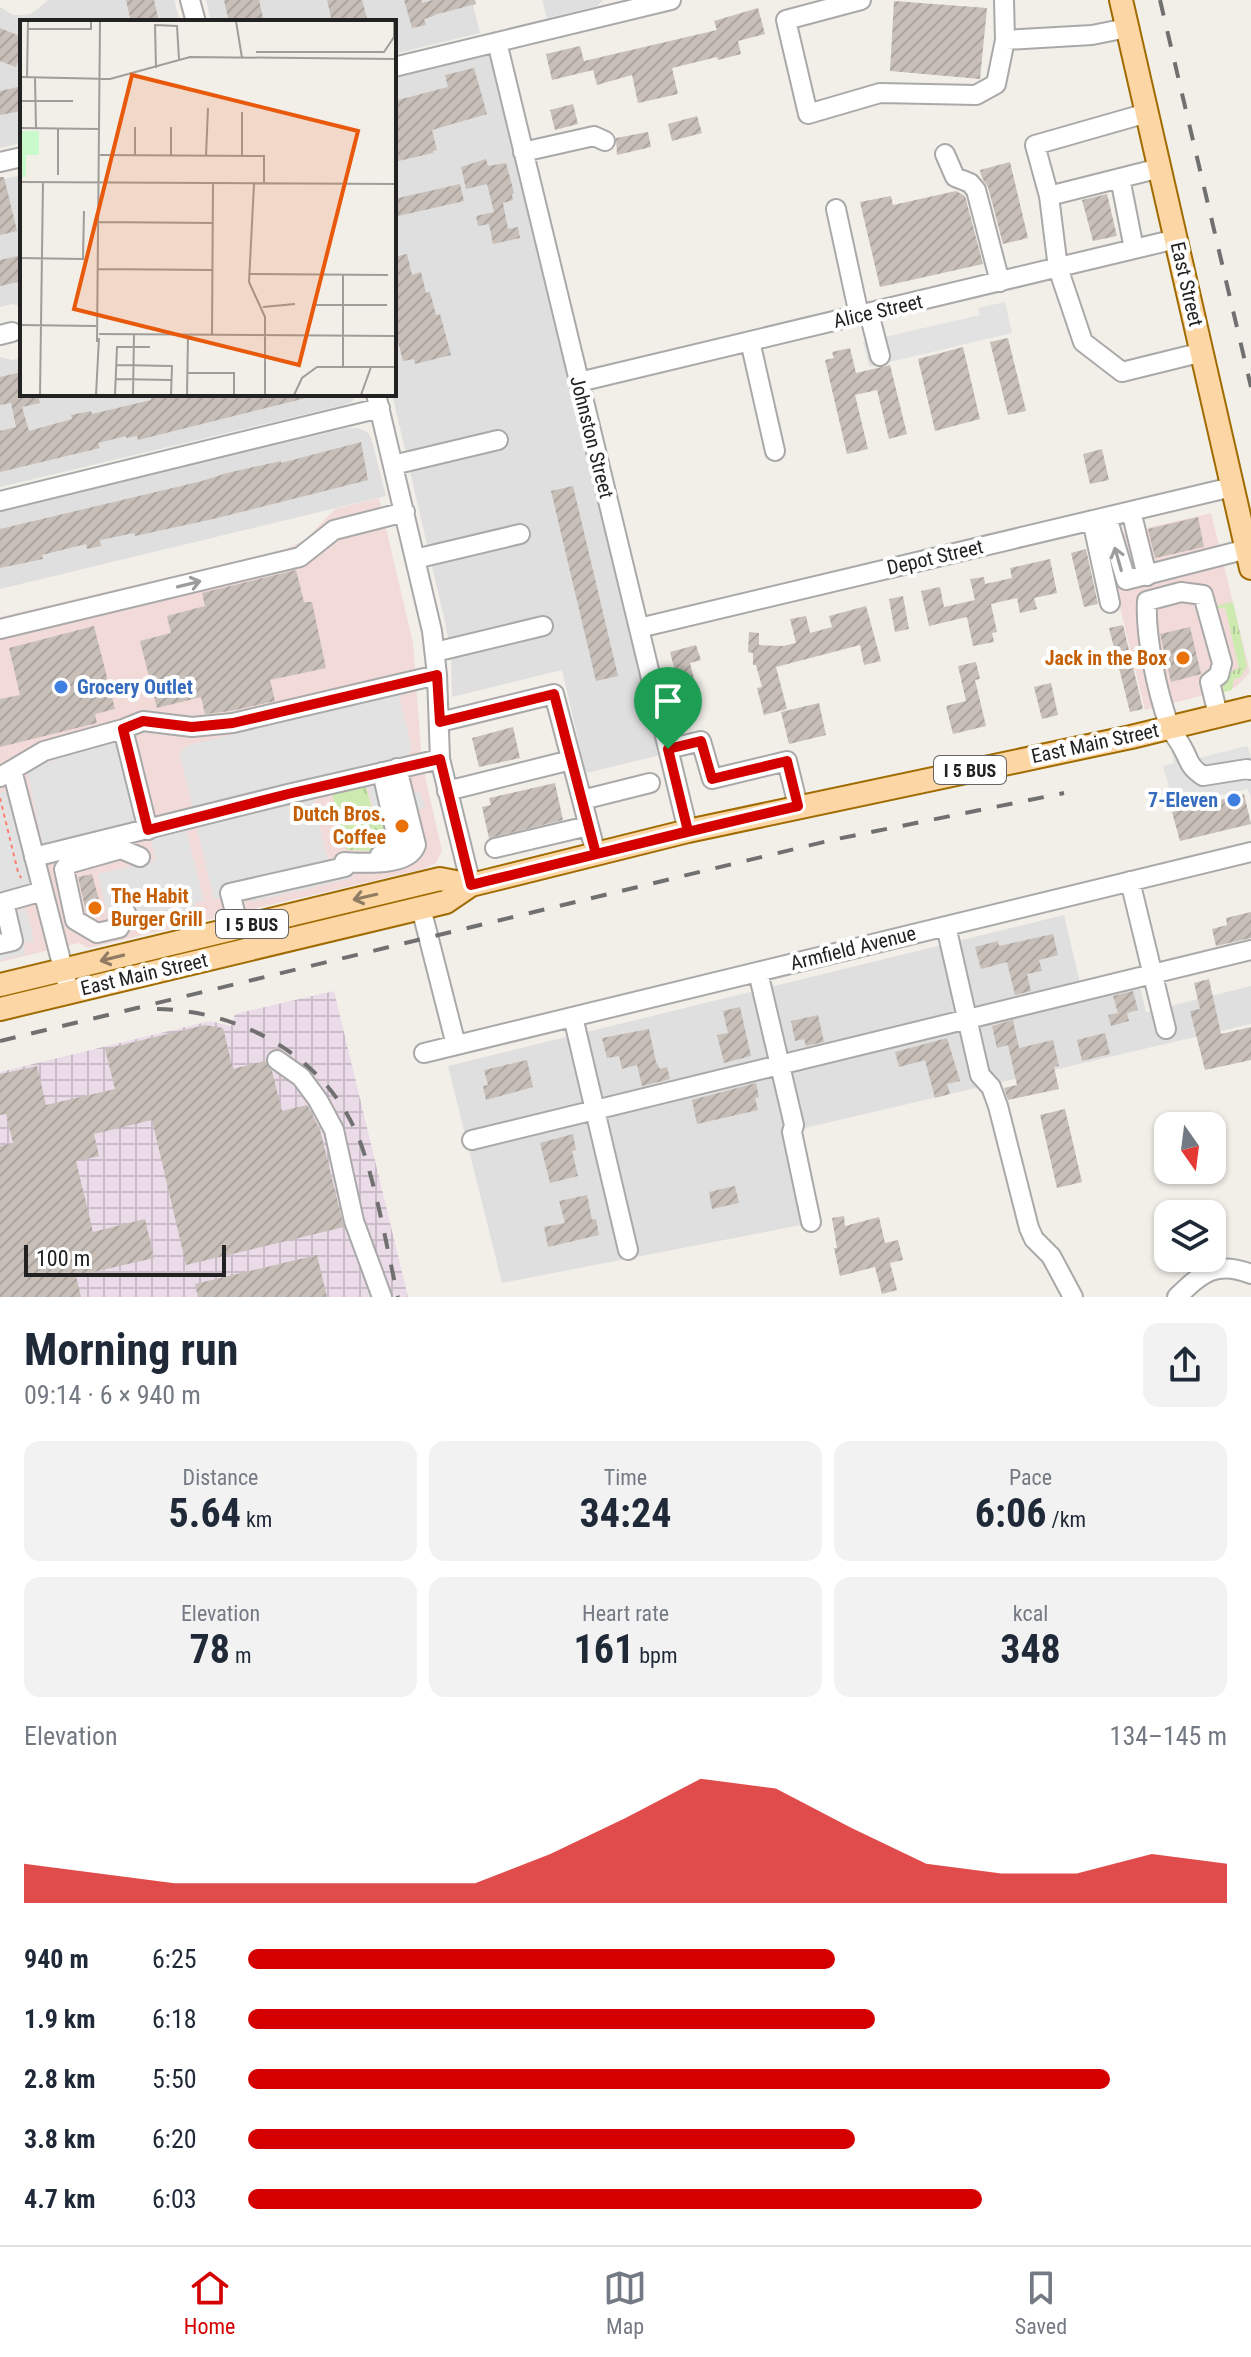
<!DOCTYPE html>
<meta charset="utf-8">
<style>
body{margin:0;font-family:"Roboto Condensed",sans-serif;background:#f2f2f3;color:#1f2937;height:100vh;display:flex;flex-direction:column;font-size:30px;white-space:nowrap}
*{box-sizing:border-box;margin:0}
p{font-size:26px;color:#747a83}
.icon{flex:none;width:44px;height:44px;fill:none;stroke:currentColor;stroke-width:2;stroke-linecap:round;stroke-linejoin:round}
.map{position:relative;height:1297px;overflow:hidden}
.side{display:flex;flex-direction:column;background:#fff;flex:1}
.side>*{flex:none}
.needle{width:52px;rotate:166deg}
.tools{position:absolute;left:1154px;top:1112px;display:grid;gap:16px}
.tools a{display:grid;place-items:center;width:72px;height:72px;border-radius:16px;background:#fff;box-shadow:0 2px 6px #0004;font-size:40px}
.scale{position:absolute;left:24px;bottom:20px;width:202px;box-sizing:border-box;padding-left:8px;border:4px solid #222;border-top:0;font-size:22px;line-height:28px;white-space:nowrap;color:#222;-webkit-text-stroke:6px #fff;paint-order:stroke}
.pin{position:absolute;display:grid;place-items:center;width:68px;height:68px;color:#fff;margin:-82px -34px;border-radius:50% 50% 50% 0;rotate:-45deg;box-shadow:0 0 8px #0007}
.pin .icon{rotate:45deg}
.round{display:grid;place-items:center;flex:none;width:84px;height:84px;border-radius:16px;background:#f2f2f3}
.head{display:flex;align-items:center;justify-content:space-between;height:136px;padding:0 24px}
h1{font-size:44px;font-weight:700;line-height:60px}
.stats{display:grid;grid-template-columns:repeat(3,1fr);gap:12px;height:136px;padding:8px 24px}
.stats div{display:grid;align-content:center;border-radius:16px;background:#f2f2f3;text-align:center}
.stats b{font-size:40px;font-weight:700}
.stats small{font-size:22px;font-weight:400}
.stats p{font-size:22px}
.chart{height:224px;padding:16px 24px}
.chart p{display:flex;justify-content:space-between}
.chart svg{width:100%;height:144px;margin-top:8px;fill:#d40000;opacity:.7}
ul{padding:0 24px;list-style:none;font-size:26px}
li{display:grid;grid-template-columns:128px 96px 1fr;align-items:center;height:60px}
li i{height:20px;border-radius:10px;background:#d40000}
.tab-bar{display:flex;justify-content:space-around;align-items:center;height:112px;border-top:2px solid #e0e1e3;background:#fff;font-size:22px;color:#747a83}
.tab-bar a{display:grid;justify-items:center;gap:4px}
.tab-bar .active{color:#d40000}
.map>svg:first-child{display:block}
.residential{fill:#e0dfdf}
.commercial{fill:#f2dad9}
.industrial{fill:url(#industrial-grid)}
.grass{fill:url(#grass-tufts)}
.parking{fill:#e2e2e2}
.building{fill:url(#building-hatch)}
.lines{fill:none;stroke-linecap:round;stroke-linejoin:round}
.minor-casing{stroke:#a9a9a9;stroke-width:22}
.major-casing{stroke:#a06b00;stroke-width:26}
.path{stroke:#fa8072;stroke-width:2;stroke-dasharray:4 4;stroke-linecap:butt}
.minor{stroke:#fff;stroke-width:18}
.major{stroke:#fcd6a4;stroke-width:22}
.rail{stroke:#707070;stroke-width:4;stroke-dasharray:16 16;stroke-linecap:butt}
.oneway{stroke:#9c9c9c}
.oneway2{stroke:#8f7c63}
.route-casing{stroke:#fff;stroke-width:16}
.route{stroke:#d40000;stroke-width:10}
.food-dot{fill:#e8710a;stroke:#fff;stroke-width:3}
.shop-dot{fill:#3f7fe0;stroke:#fff;stroke-width:3}
.labels{text-anchor:middle;dominant-baseline:central;stroke-width:8;stroke-linejoin:round;paint-order:stroke}
.shield{fill:#fff;stroke:#646464;stroke-width:2}
.shield-label{font-size:18px;font-weight:bold;fill:#222}
.street-label{font-size:20px;fill:#222;stroke:#fff}
.food-label{font-size:20px;font-weight:bold;fill:#c56008;stroke:#fff;text-anchor:end}
.shop-label{font-size:20px;font-weight:bold;fill:#366cbe;stroke:#fff;text-anchor:start}
.inset-road{fill:none;stroke:#9f9d99;stroke-width:2}
.view{fill:#e8590c;fill-opacity:0.15;stroke:#e8590c;stroke-width:4}
.inset-edge{fill:none;stroke:#222;stroke-width:4}
</style>
<div class="map">
<svg width="1251" height="1297" viewBox="0 0 1251 1297">
<defs>
<pattern id="industrial-grid" width="8" height="8" patternUnits="userSpaceOnUse" patternTransform="scale(2)"><rect width="8" height="8" fill="#ebdbe8"/><path d="M0 4h8M4 0v8" fill="none" stroke="#c9bcc7"/></pattern>
<pattern id="grass-tufts" width="24" height="20" patternUnits="userSpaceOnUse" patternTransform="scale(2)"><rect width="24" height="20" fill="#cdebb0"/><path d="M3 7l-1-3M5 7V3M7 7l1-3M15 17l-1-3M17 17v-4M19 17l1-3" fill="none" stroke="#b0c997"/></pattern>
<pattern id="building-hatch" width="6" height="6" patternUnits="userSpaceOnUse" patternTransform="scale(2)"><rect width="6" height="6" fill="#c7bfb8"/><path d="M-1 1l2-2M0 6l6-6M5 7l2-2" fill="none" stroke="#aba49e"/></pattern>
</defs>
<rect width="100%" height="100%" fill="#f2efe9"/>
<path class="residential" d="M48,0H174L180,22H22V143L0,148V7L13,15H22L31,14Z
M206,0H472L480,33L394,54V22H211Z
M542,0H603L597,6L547,18Z
M489,54L492,56L661,755L586,773L562,670L452,697L451,652L444,618L392,394H394V78Z
M22,175V306L12,304L0,307V180Z
M0,357L12,360L22,358V394H357L352,402L340,406L0,487Z
M348,428H358L367,432L371,437L386,496L0,589V512Z
M1064,915L1083,995L1139,982L1146,1012L1251,986V1024L792,1131L811,1223L502,1283L448,1066Z"/>
<path class="commercial" d="M379,498L413,643L422,763L442,851L436,863L423,869L88,948L79,943L0,962V617L284,550L305,540L335,509Z
M1211,513L1250,672L1236,687L1145,710L1103,538Z"/>
<path class="industrial" d="M334,991L408,1297H0V1072L210,1021L231,1026L235,1014Z"/>
<path class="grass" d="M1233,602L1247,666L1240,678L1234,679L1232,690L1220,693C1219,682 1229,671 1239,668L1225,607L1217,609L1216,606Z
M365,783L372,809L384,806L393,841L377,851L347,850L331,791Z"/>
<path class="parking" d="M1005,302L1012,333L869,367L863,342L980,315L978,308Z
M399,694L412,750L403,759L408,794L420,791L425,808L389,816L386,806L373,808L368,786L381,783L377,767L193,809L179,753L189,745Z
M122,741L141,823L43,846L27,771L74,752Z
M1195,746L1199,758L1247,746L1251,756V798L1248,789L1174,805L1163,766L1174,763L1172,752Z
M11,788L34,880L11,895L14,912L26,909L34,941L24,943L25,954L0,960V793Z
M313,797L328,861L350,865L353,878L252,902L249,893L243,895L247,913L230,917L225,897L214,899L197,829L226,819Z
M186,830L204,901L194,903L196,915L133,930L130,917L109,922L98,874L156,860L151,839Z"/>
<path class="building" d="M126,0H154L159,22H131Z
M224,0H259L264,22H229Z
M327,0H362L368,22H332Z
M404,0H422V3L432,0H475L476,4L434,15V16L424,19L426,25L412,28Z
M894,1L987,8L980,79L890,71Z
M758,8L765,34L738,41L741,54L718,60L717,57L672,68L678,94L638,103L632,75L597,85L593,70L552,80L546,54L580,46L584,61L717,30L714,21Z
M0,28L22,37V52L16,67L0,61Z
M474,68L487,114L432,130L437,150L433,151V153L394,162V101L448,87L445,75Z
M22,86V111L0,115V91Z
M573,104L578,124L555,130L550,110Z
M697,116L702,133L672,141L668,124Z
M648,132L651,147L617,155L616,138Z
M486,159L488,166L506,163L514,193L512,194L513,200L503,203L508,229L518,227L520,238L493,244L489,224L478,226L476,216L494,212L487,184L466,189L461,167Z
M1010,162L1028,238L1003,244L988,187L982,178L980,170Z
M0,177H4L17,231L0,235Z
M460,184L464,201L394,217V199Z
M956,191L965,196L983,264L880,287L860,202L891,196L893,205Z
M1107,194L1117,236L1093,241L1082,200Z
M407,254L412,275L421,272L426,293L430,292L436,315L440,314L451,355L415,364L414,359L403,361L394,326V257Z
M22,255V281L0,286V260Z
M1008,338L1026,411L1008,415L990,342Z
M963,347L980,419L935,431L918,359Z
M850,348L856,373L890,365L907,434L889,439L877,390L855,395L868,449L847,454L825,360L834,358L832,352Z
M22,372V394H38L40,403L22,407L29,431L72,419L71,415L91,411L92,414L151,400L150,396L158,394H306V398L138,440L137,436L126,438V436L98,443L100,448L0,472V431L16,427L11,403L0,405V377Z
M361,442L368,480L213,519L135,536L134,533L100,540L101,546L87,549L86,544L42,555L43,559L0,568V529L202,481L227,473L281,461V463Z
M1102,449L1109,480L1090,484L1083,454Z
M573,486L618,676L596,681L551,491Z
M1198,517L1204,547L1155,558L1148,529Z
M1086,549L1098,604L1084,607L1071,553Z
M1050,559L1057,593L1034,598L1037,609L1020,613L1017,598L991,604L997,632L992,633L994,642L973,646L967,617L929,626L921,591L940,587L944,607L975,600L970,579L984,577L985,584L1012,578L1010,568Z
M296,570L304,602H312L326,668L270,680L275,701L231,711L205,714L201,697L157,708L140,641L171,633L167,616L205,606L202,593Z
M903,596L909,629L895,632L889,599Z
M866,606L881,661L864,665L860,645L776,667L787,709L764,715L757,688L762,687L756,665H753V653L748,652L749,632L759,633V645L783,646L796,643L790,619L806,616L810,633L832,627L829,616Z
M1123,625L1143,709L1130,712L1109,628Z
M94,626L115,709L95,714L97,723L0,747V699L20,695L9,648Z
M1190,627L1201,674L1171,682L1160,634Z
M696,645L701,660L690,663L697,690L681,694L670,652Z
M976,662L980,679L975,680L986,726L953,734L946,706L966,701L958,666Z
M1051,683L1058,715L1042,719L1034,687Z
M819,703L826,735L789,744L781,712Z
M513,727L520,758L479,767L472,738Z
M555,783L563,820L489,838L482,807L491,805L489,798Z
M1244,794L1251,824L1180,841L1172,812Z
M92,874L103,915L94,917L86,912L78,877Z
M1251,912V938L1216,946L1212,929L1227,925L1226,918Z
M1053,934L1058,955L1039,960L1042,971L1027,974L1031,991L1015,995L1007,962L981,969L975,947L998,941L999,946Z
M1209,979L1221,1034L1251,1027V1060L1205,1070L1190,1011L1200,1009L1194,983Z
M1133,991L1138,1010L1127,1013L1129,1021L1111,1026L1108,1015L1118,1013L1113,996Z
M740,1007L751,1056L724,1063L717,1035L728,1033L723,1011Z
M818,1015L824,1042L806,1046L804,1039L795,1041L791,1021Z
M1013,1020L1019,1048L1053,1040L1059,1066L1054,1067L1059,1089L1008,1100L1004,1088L1017,1085L1008,1045L997,1048L992,1026Z
M205,1025L223,1028L233,1069L265,1061L272,1071L282,1111L307,1105L308,1106L320,1130L344,1227L186,1265L152,1120L94,1134L99,1156L76,1161L93,1232L145,1219L154,1258L76,1276L81,1297H0V1146L13,1143L6,1114L0,1115V1074L37,1066L46,1105L115,1089L105,1049Z
M649,1029L656,1062L660,1069L667,1067L670,1079L642,1086L637,1065L622,1069L619,1056L607,1058L602,1038Z
M1105,1033L1110,1054L1082,1061L1077,1040Z
M947,1038L960,1081L947,1084L950,1094L935,1098L925,1060L899,1067L895,1052Z
M527,1060L533,1087L486,1100L483,1086L488,1085L484,1070Z
M756,1083L759,1097L755,1098L758,1110L697,1124L692,1100Z
M1065,1109L1082,1182L1057,1188L1040,1115Z
M573,1134L576,1150L572,1151L578,1176L550,1183L540,1143Z
M735,1186L739,1203L712,1209L709,1192Z
M587,1195L592,1220L596,1219L599,1235L548,1247L544,1227L565,1223L559,1201Z
M844,1216L845,1226L879,1217L885,1243L898,1240L903,1260L890,1263L897,1290L882,1294L875,1267L840,1276L834,1248H837L832,1218Z
M317,1255L327,1297H198L195,1284Z"/>
<g class="lines">
<defs>
<path id="minor" d="M190,0L196,22
M861,0L786,20L808,114L880,93L976,95L996,84L1005,40L1004,0
M1005,40L1092,35L1127,28
M497,42L688,831
M394,67L671,0
M523,152L594,136L605,141
M945,154L955,177L970,183L976,190L1000,282
M0,162L22,157
M1160,168L1049,196L1058,268L1083,342L1122,372L1203,352
M1120,178L1134,249
M1049,196L1035,145L1147,113
M836,209L859,315
M869,313L880,356
M0,335L12,332
M750,341L775,451
M579,382L1176,239
M376,394L432,631L437,675L440,759L471,885
M393,465L498,440
M0,501L380,408
M1131,511L1147,576
M1107,517L1126,580L1247,549
M1092,520L1110,603
M415,559L520,534
M639,628L1232,487
M0,629L300,557L334,530L405,512
M435,652L543,626
M1218,715L1210,682L1219,675L1222,663L1203,595L1181,592L1147,601C1145,636 1157,691 1169,725C1172,733 1178,739 1182,747C1190,761 1188,766 1203,776L1247,769L1251,770
M440,722L554,694L582,800
M123,729L148,830
M668,749L701,741L712,779L787,761L798,806
M12,770L66,980
M0,777L44,751L123,729L143,721L192,727L233,723L437,675
M447,791L571,760
M495,848L588,826
M596,854L582,800L650,783
M380,855C389,853 396,853 398,843L382,772
M34,857L288,794L440,759
M344,862C362,863 409,867 416,845L397,768
M1130,881L1166,1029
M421,908L456,1045
M126,913L119,928L97,933L75,920L64,869L68,864L121,849L140,857
M946,926L980,1075L991,1087L998,1106L1029,1228L1034,1239L1051,1256L1073,1297
M239,927L230,893L345,867
M0,944L13,941L4,902L43,891
M758,972L794,1125L792,1132L811,1222
M573,1017L628,1250
M424,1053L1251,852
M277,1060L301,1077L318,1100L334,1130L354,1221L382,1297
M472,1140L1251,950
M1177,1297C1202,1273 1216,1260 1251,1274"/>
<path id="major" d="M1121,0L1251,568
M0,985L440,879L471,885
M0,1009L446,902L471,885L688,831L1131,737L1251,708"/>
</defs>
<use href="#minor" class="minor-casing"/>
<use href="#major" class="major-casing"/>
<path class="path" d="M0,798L18,872L21,878"/>
<use href="#minor" class="minor"/>
<use href="#major" class="major"/>
<path class="rail" d="M1160,0L1251,387
M157,1009C248,1011 336,1063 364,1153C379,1200 387,1249 398,1297
M0,1041L832,840L1064,793"/>
</g>
<defs><path id="oneway-shaft" d="M-6 0H5M1.5-3L5.5 0L1.5 3" fill="none" stroke-width="1.6" stroke-linecap="round" stroke-linejoin="round" transform="scale(2)"/></defs>
<g class="oneway">
<use href="#oneway-shaft" transform="translate(1118 559) rotate(-106)"/>
<use href="#oneway-shaft" transform="translate(189 584) rotate(-14)"/>
</g>
<g class="oneway2">
<use href="#oneway-shaft" transform="translate(365 897) rotate(167)"/>
<use href="#oneway-shaft" transform="translate(112 958) rotate(166)"/>
</g>
<g class="lines">
<defs>
<path id="route" d="M668,749L688,831L596,854L554,694L440,722L437,675L233,723L192,727L143,721L123,729L148,830L288,794L440,759L471,885C580,858 688,831 798,806L787,761L712,779L701,741L668,749"/>
</defs>
<use href="#route" class="route-casing"/>
<use href="#route" class="route"/>
</g>
<g class="food-dot">
<circle cx="1183" cy="658" r="8"/>
<circle cx="402" cy="826" r="8"/>
<circle cx="95" cy="908" r="8"/>
</g>
<g class="shop-dot">
<circle cx="61" cy="687" r="8"/>
<circle cx="1234" cy="800" r="8"/>
</g>
<g class="labels">
<g class="shield">
<rect x="934" y="756" width="72" height="28" rx="6"/>
<rect x="216" y="910" width="72" height="28" rx="6"/>
</g>
<g class="shield-label">
<text x="970" y="770">I 5 BUS</text>
<text x="252" y="924">I 5 BUS</text>
</g>
<g class="street-label">
<text transform="translate(1187 284) rotate(77)">East Street</text>
<text transform="translate(878 311) rotate(-13)">Alice Street</text>
<text transform="translate(592 437) rotate(76)">Johnston Street</text>
<text transform="translate(935 557) rotate(-13)">Depot Street</text>
<text transform="translate(1095 743) rotate(-12)">East Main Street</text>
<text transform="translate(853 948) rotate(-14)">Armfield Avenue</text>
<text transform="translate(144 974) rotate(-13)">East Main Street</text>
</g>
<g class="food-label">
<text x="1167" y="658">Jack in the Box</text>
<text x="386" y="814">Dutch Bros.<tspan x="386" dy="23">Coffee</tspan></text>
<text x="111" y="896" text-anchor="start">The Habit<tspan x="111" dy="23">Burger Grill</tspan></text>
</g>
<g class="shop-label">
<text x="77" y="687">Grocery Outlet</text>
<text x="1218" y="800" text-anchor="end">7-Eleven</text>
</g>
</g>
<g transform="translate(20 20)">
<rect width="376" height="376" fill="#f2efe9"/>
<path d="M0,111H19V135H6V157H0Z" fill="#c8facc"/>
<path class="inset-road" d="M216,1L222,38M8,9H71V1M236,32H364L374,17V1M136,48L135,5L157,6L159,39M0,57L90,59L170,37L376,39M7,58L8,1M15,58L16,108M0,81H53M0,108L79,109M80,135L244,136V163M115,136V107M151,136V107M186,136L188,88M222,136V92M38,155V108M0,162L376,164M234,164L229,262L245,297V375M79,202L193,203M0,238L63,239L64,191M78,249L192,250M229,254L368,255M292,285H367M243,287L275,284M0,305L76,306M79,314L376,316M192,315L193,164M77,322L80,1M96,345L152,346L151,375M323,346V255M167,353H214V375M96,359L151,360M20,375L23,162M76,375L79,318M95,375L97,327H130M113,375L114,314M167,375L168,315M274,375L282,358L297,347H376M341,375L351,347"/>
<path class="view" d="M112,55L338,111L279,345L54,289Z"/>
<rect width="376" height="376" class="inset-edge"/>
</g>
</svg>
<div class="tools">
<a><svg class="needle" viewBox="-14 -14 28 28"><path d="M0-13l5 13h-10z" fill="#e53935"/><path d="M0 13l5-13h-10z" fill="#747a83"/></svg></a>
<a><svg class="icon" aria-label="layers" viewBox="0 0 24 24"><path d="M12 4l9 5-9 5-9-5zM3 14l9 5 9-5"/></svg></a>
</div>
<div class="scale">100 m</div>
<div class="pin" style="left:668px;top:749px;background:#1e9e55"><svg class="icon" aria-label="arrive" viewBox="0 0 24 24"><path d="M6 21V4h12l-3 4 3 4H6"/></svg></div>
</div>
<section class="side">
<div class="head"><div><h1>Morning run</h1><p>09:14 · 6 × 940 m</p></div><a class="round"><svg class="icon" aria-label="share" viewBox="0 0 24 24"><path d="M12 15V3M7 8l5-5 5 5M5 13v7h14v-7"/></svg></a></div>
<div class="stats">
<div><p>Distance</p><b>5.64<small> km</small></b></div>
<div><p>Time</p><b>34:24</b></div>
<div><p>Pace</p><b>6:06<small> /km</small></b></div>
</div>
<div class="stats">
<div><p>Elevation</p><b>78<small> m</small></b></div>
<div><p>Heart rate</p><b>161<small> bpm</small></b></div>
<div><p>kcal</p><b>348</b></div>
</div>
<div class="chart"><p><span>Elevation</span>134–145 m</p>
<svg viewBox="0 0 160 44" preserveAspectRatio="none"><path d="M0 44V32L10 35L20 38L30 38L40 38L50 38L60 38L70 29L80 18L90 6L100 9L110 21L120 32L130 35L140 35L150 29L160 32V44z"/></svg>
</div>
<ul>
<li><b>940 m</b>6:25<i style="width:60%"></i></li>
<li><b>1.9 km</b>6:18<i style="width:64%"></i></li>
<li><b>2.8 km</b>5:50<i style="width:88%"></i></li>
<li><b>3.8 km</b>6:20<i style="width:62%"></i></li>
<li><b>4.7 km</b>6:03<i style="width:75%"></i></li>
</ul>
</section>
<nav class="tab-bar">
<a class="active"><svg class="icon" aria-label="home" viewBox="0 0 24 24"><path d="M3 11l9-7 9 7M6 9v11h12V9"/></svg>Home</a>
<a><svg class="icon" aria-label="map" viewBox="0 0 24 24"><path d="M3 6l6-2 6 2 6-2v14l-6 2-6-2-6 2zM9 4v14M15 6v14"/></svg>Map</a>
<a><svg class="icon" aria-label="saved" viewBox="0 0 24 24"><path d="M7 4h10v16l-5-4-5 4z"/></svg>Saved</a>
</nav>
